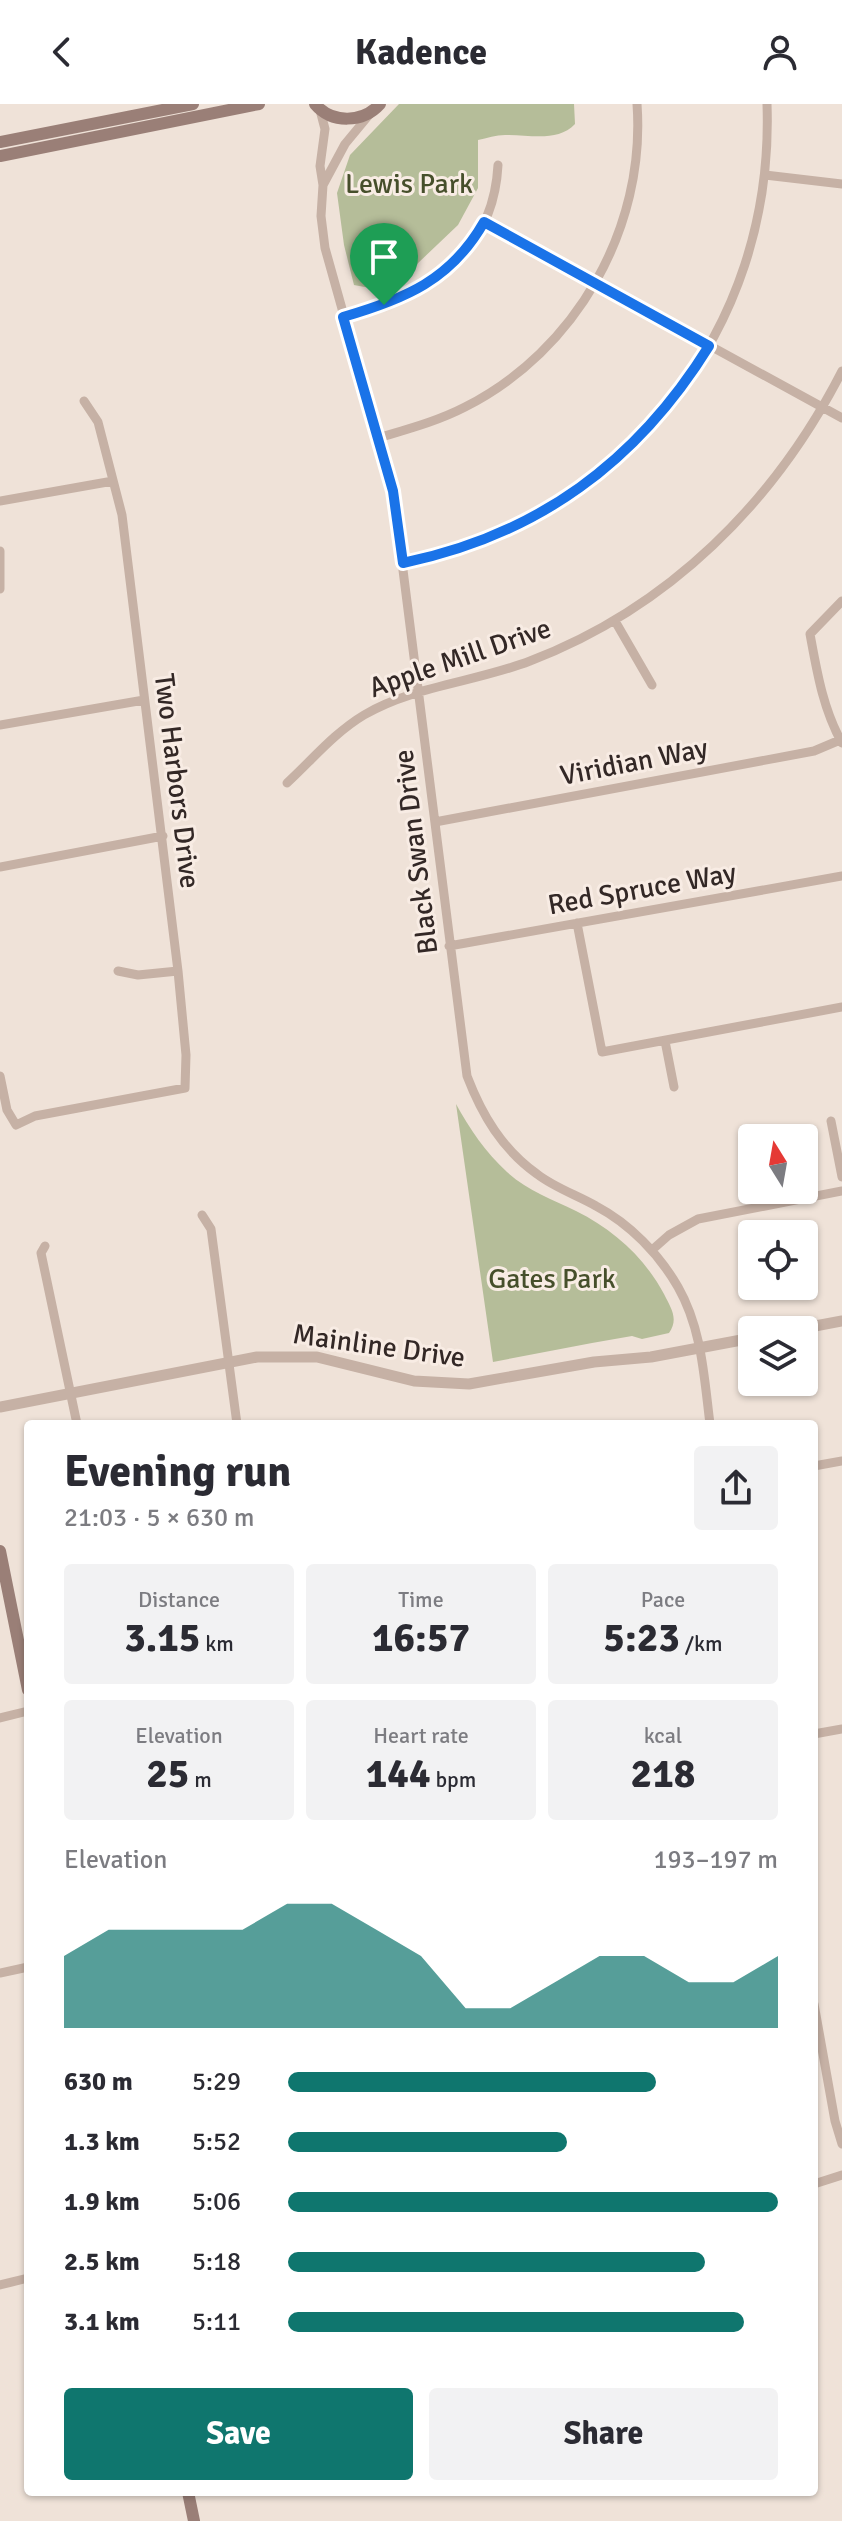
<!DOCTYPE html>
<meta charset="utf-8">
<style>
body{margin:0;font-family:Signika,sans-serif;background:#f2f2f3;color:#2b2b33;height:100vh;display:flex;flex-direction:column;font-size:30px;white-space:nowrap}
*{box-sizing:border-box;margin:0}
p{font-size:26px;color:#7c7c81}
.icon{flex:none;width:44px;height:44px;fill:none;stroke:currentColor;stroke-width:2;stroke-linecap:round;stroke-linejoin:round}
.map{position:relative;flex:1;overflow:hidden}
.sheet{position:absolute;left:24px;top:1316px;width:794px;height:1076px;display:flex;flex-direction:column;background:#fff;border-radius:8px;box-shadow:0 2px 6px #0004}
.sheet>*{flex:none}
.needle{width:52px;rotate:349deg}
.tools{position:absolute;left:738px;top:1020px;display:grid;gap:16px}
.tools a{display:grid;place-items:center;width:80px;height:80px;border-radius:8px;background:#fff;box-shadow:0 2px 6px #0004;font-size:40px}
.pin{position:absolute;display:grid;place-items:center;width:68px;height:68px;color:#fff;margin:-82px -34px;border-radius:50% 50% 50% 0;rotate:-45deg;box-shadow:0 0 8px #0007}
.pin .icon{rotate:45deg}
.round{display:grid;place-items:center;flex:none;width:84px;height:84px;border-radius:8px;background:#f2f2f3}
.summary{display:flex;align-items:center;justify-content:space-between;height:136px;padding:0 40px}
h1{font-size:44px;font-weight:700;line-height:60px}
.metrics{display:grid;grid-template-columns:repeat(3,1fr);gap:12px;height:136px;padding:8px 40px}
.metrics div{display:grid;align-content:center;border-radius:8px;background:#f2f2f3;text-align:center}
.metrics b{font-size:40px;font-weight:700}
.metrics small{font-size:22px;font-weight:400}
.metrics p{font-size:22px}
.chart{height:224px;padding:16px 40px}
.chart p{display:flex;justify-content:space-between}
.chart svg{width:100%;height:144px;margin-top:8px;fill:#0f766e;opacity:.7}
.button{display:flex;gap:16px;margin-top:auto;padding:16px 40px}
.button a{flex:1;height:92px;border-radius:8px;background:#0f766e;color:#fff;font-size:32px;font-weight:700;line-height:92px;text-align:center}
.button a+a{background:#f2f2f3;color:#2b2b33}
ul{padding:0 40px;list-style:none;font-size:26px}
li{display:grid;grid-template-columns:128px 96px 1fr;align-items:center;height:60px}
li i{height:20px;border-radius:10px;background:#0f766e}
header{display:flex;justify-content:space-between;align-items:center;height:104px;padding:0 40px;background:#fff;font-size:36px;font-weight:700}
.map>svg:first-child{display:block}
.green{fill:#b5bd99}
.lines{fill:none;stroke-linecap:round;stroke-linejoin:round}
.minor{stroke:#c6b1a5;stroke-width:9}
.tertiary{stroke:#c6b1a5;stroke-width:11}
.secondary{stroke:#9a7f77;stroke-width:12}
.route-casing{stroke:#fff;stroke-width:16}
.route{stroke:#1a73e8;stroke-width:10}
.labels{text-anchor:middle;dominant-baseline:central;stroke-width:6;stroke-linejoin:round;paint-order:stroke}
.park-label{font-size:28px;fill:#464f2b;stroke:#f8ece4}
.street-label{font-size:28px;fill:#332826;stroke:#f8ece4}
</style>
<header><svg class="icon" aria-label="back" viewBox="0 0 24 24"><path d="M15 5l-7 7 7 7"/></svg>Kadence<svg class="icon" aria-label="person" viewBox="0 0 24 24"><circle cx="12" cy="8" r="4"/><path d="M4 21q1-7 8-7t8 7"/></svg></header>
<div class="map">
<svg width="842" height="2417" viewBox="0 0 842 2417">
<rect width="100%" height="100%" fill="#efe2d8"/>
<path class="green" d="M399,0H574L575,20C557,39 528,30 505,31C496,31 487,34 478,36V84L458,121L416,161L370,184L354,181L344,141L337,89L350,51Z
M456,1000C469,1024 486,1049 507,1068C528,1087 552,1095 576,1107C614,1126 644,1153 664,1190C671,1204 679,1215 669,1229L642,1235L632,1232L592,1239L493,1258Z"/>
<g class="lines">
<path class="minor" d="M320,6L325,25L320,62L323,81L321,112L325,144L393,387L467,972C482,1011 502,1045 537,1070C555,1084 577,1091 596,1102C630,1120 659,1150 678,1183C702,1225 704,1273 710,1320
M765,71L842,80
M323,81L345,40L369,11
M484,118L842,314
M343,213C423,189 493,156 498,61
M378,334C408,325 438,317 465,303C576,247 646,124 637,0
M0,397L113,377
M0,447V485
M403,459C624,412 775,228 767,0
M615,517L652,581
M0,621L144,596
M842,639C823,605 817,568 810,530L842,497
M287,679C312,656 334,629 364,611C413,582 476,578 530,557C669,504 775,398 842,267
M435,718L814,647L840,636
M0,763L163,732
M577,819L602,948L842,903
M449,842L842,772
M118,867L138,871L178,867
M665,937L674,983
M0,972L7,1006L16,1021L35,1012L185,984L186,951L178,867L122,411L98,318L84,297
M831,1017L842,1073
M202,1111L211,1125L237,1320
M45,1142L41,1149L77,1320
M652,1146L669,1131L698,1115L842,1087
M814,1362L842,1357
M0,1614L28,1607
M814,1630L842,1625
M0,1869L28,1863
M814,1900L835,2017L842,2040
M814,2080L842,2071
M0,2181L28,2174"/>
<path class="tertiary" d="M794,1226L842,1217
M0,1303L257,1253H317L414,1277L469,1280L594,1258L651,1253L752,1234"/>
<path class="secondary" d="M315,0C332,20 363,19 380,0
M0,38L193,0
M0,52L259,0
M0,1447L28,1586
M188,2388L194,2417"/>
</g>
<g class="lines">
<defs>
<path id="route" d="M484,118L709,242C637,358 538,431 403,459L393,387L343,213C405,195 451,176 484,118Z"/>
</defs>
<use href="#route" class="route-casing"/>
<use href="#route" class="route"/>
</g>
<g class="labels">
<g class="park-label">
<text x="409" y="80">Lewis Park</text>
<text x="552" y="1175">Gates Park</text>
</g>
<g class="street-label">
<text transform="translate(460 554) rotate(-19)">Apple Mill Drive</text>
<text transform="translate(634 658) rotate(-11)">Viridian Way</text>
<text transform="translate(177 677) rotate(83)">Two Harbors Drive</text>
<text transform="translate(416 748) rotate(-97)">Black Swan Drive</text>
<text transform="translate(642 785) rotate(-10)">Red Spruce Way</text>
<text transform="translate(379 1242) rotate(8)">Mainline Drive</text>
</g>
</g>
</svg>
<div class="tools">
<a><svg class="needle" viewBox="-14 -14 28 28"><path d="M0-13l5 13h-10z" fill="#e53935"/><path d="M0 13l5-13h-10z" fill="#7c7c81"/></svg></a>
<a><svg class="icon" aria-label="locate" viewBox="0 0 24 24"><circle cx="12" cy="12" r="6"/><path d="M12 2v4M12 18v4M2 12h4M18 12h4"/></svg></a>
<a><svg class="icon" aria-label="layers" viewBox="0 0 24 24"><path d="M12 4l9 5-9 5-9-5zM3 14l9 5 9-5"/></svg></a>
</div>
<div class="pin" style="left:384px;top:201px;background:#1e9e55"><svg class="icon" aria-label="arrive" viewBox="0 0 24 24"><path d="M6 21V4h12l-3 4 3 4H6"/></svg></div>
<section class="sheet">
<div class="summary"><div><h1>Evening run</h1><p>21:03 · 5 × 630 m</p></div><a class="round"><svg class="icon" aria-label="share" viewBox="0 0 24 24"><path d="M12 15V3M7 8l5-5 5 5M5 13v7h14v-7"/></svg></a></div>
<div class="metrics">
<div><p>Distance</p><b>3.15<small> km</small></b></div>
<div><p>Time</p><b>16:57</b></div>
<div><p>Pace</p><b>5:23<small> /km</small></b></div>
</div>
<div class="metrics">
<div><p>Elevation</p><b>25<small> m</small></b></div>
<div><p>Heart rate</p><b>144<small> bpm</small></b></div>
<div><p>kcal</p><b>218</b></div>
</div>
<div class="chart"><p><span>Elevation</span>193–197 m</p>
<svg viewBox="0 0 160 44" preserveAspectRatio="none"><path d="M0 44V22L10 14L20 14L30 14L40 14L50 6L60 6L70 14L80 22L90 38L100 38L110 30L120 22L130 22L140 30L150 30L160 22V44z"/></svg>
</div>
<ul>
<li><b>630 m</b>5:29<i style="width:75%"></i></li>
<li><b>1.3 km</b>5:52<i style="width:57%"></i></li>
<li><b>1.9 km</b>5:06<i style="width:100%"></i></li>
<li><b>2.5 km</b>5:18<i style="width:85%"></i></li>
<li><b>3.1 km</b>5:11<i style="width:93%"></i></li>
</ul>
<div class="button"><a>Save</a><a>Share</a></div>
</section>
</div>
